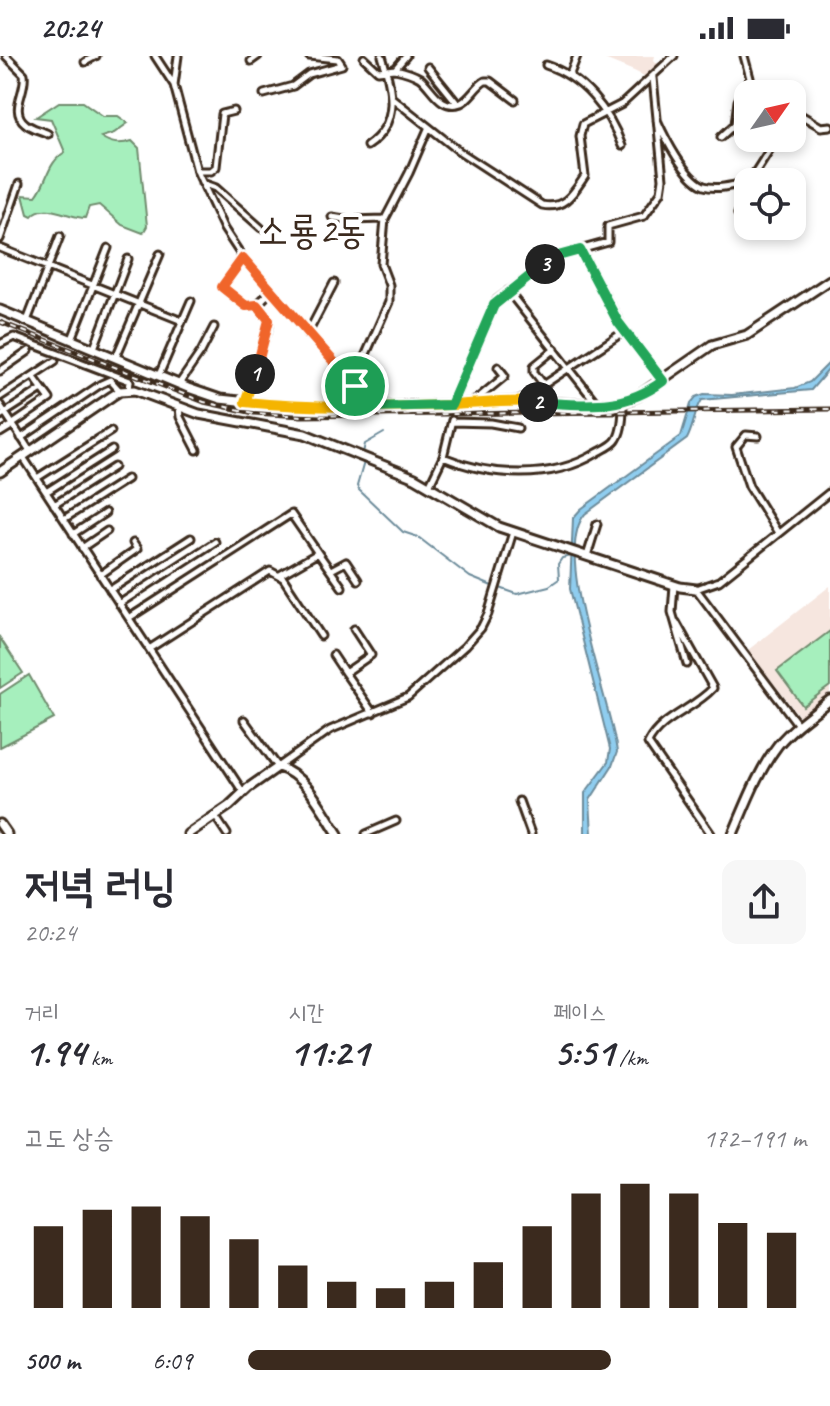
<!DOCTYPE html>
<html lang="ko">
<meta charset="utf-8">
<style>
body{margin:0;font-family:Caveat,"Poor Story",sans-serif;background:#f7f7f7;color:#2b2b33;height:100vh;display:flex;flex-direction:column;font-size:30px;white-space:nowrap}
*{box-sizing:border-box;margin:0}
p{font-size:26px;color:#7c7c81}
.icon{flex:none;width:44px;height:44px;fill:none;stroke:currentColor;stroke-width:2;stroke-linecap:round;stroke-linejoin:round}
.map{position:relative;height:778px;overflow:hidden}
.drawer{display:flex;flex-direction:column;background:#fff;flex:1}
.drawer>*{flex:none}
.needle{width:52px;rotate:56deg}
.fabs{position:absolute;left:734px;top:24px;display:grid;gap:16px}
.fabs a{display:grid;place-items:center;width:72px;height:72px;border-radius:16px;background:#fff;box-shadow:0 4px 12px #0003;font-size:40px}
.pin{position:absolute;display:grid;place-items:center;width:68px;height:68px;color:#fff;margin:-34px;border:4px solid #fff;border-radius:50%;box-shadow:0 2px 8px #0007}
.km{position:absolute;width:40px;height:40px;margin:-20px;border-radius:50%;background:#222;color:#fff;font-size:22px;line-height:40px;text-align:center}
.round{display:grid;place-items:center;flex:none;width:84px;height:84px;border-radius:16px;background:#f7f7f7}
.overview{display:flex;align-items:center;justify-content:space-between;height:136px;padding:0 24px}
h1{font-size:44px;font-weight:700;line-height:60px}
.stats{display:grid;grid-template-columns:repeat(3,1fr);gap:12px;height:136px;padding:8px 24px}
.stats div{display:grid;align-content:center}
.stats b{font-size:40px;font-weight:700}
.stats small{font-size:22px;font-weight:400}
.stats p{font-size:22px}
.chart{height:224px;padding:16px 24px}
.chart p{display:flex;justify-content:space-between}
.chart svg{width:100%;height:144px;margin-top:8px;stroke:#3b2a1e;stroke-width:6}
ul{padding:0 24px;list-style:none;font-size:26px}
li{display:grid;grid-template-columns:128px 96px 1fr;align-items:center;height:60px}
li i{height:20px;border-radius:10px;background:#3b2a1e}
.status{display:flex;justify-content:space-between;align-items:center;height:56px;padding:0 40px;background:#fff;direction:ltr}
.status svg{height:22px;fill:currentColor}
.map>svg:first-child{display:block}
.built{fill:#f6e6df}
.green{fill:#a6efbd;stroke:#708c6e;stroke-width:2}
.water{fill:#8fcdef;stroke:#6d8c9b;stroke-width:2}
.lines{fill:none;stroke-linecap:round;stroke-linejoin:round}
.stream{stroke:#6d8c9b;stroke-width:2}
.street-casing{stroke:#3b2a1e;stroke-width:11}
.secondary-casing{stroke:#3b2a1e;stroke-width:13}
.street{stroke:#fff;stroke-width:5}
.secondary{stroke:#fff;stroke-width:7}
.rail-casing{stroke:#3b2a1e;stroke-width:5}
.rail{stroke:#fff;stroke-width:2;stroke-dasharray:6;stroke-linecap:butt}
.split-1-casing{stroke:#fff;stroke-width:16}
.split-2-casing{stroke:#fff;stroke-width:16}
.split-3-casing{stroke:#fff;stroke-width:16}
.split-4-casing{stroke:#fff;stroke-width:16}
.split-1{stroke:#f0652b;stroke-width:10}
.split-2{stroke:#f5b400;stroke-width:10}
.split-3{stroke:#22a559;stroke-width:10}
.split-4{stroke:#22a559;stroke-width:10}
.labels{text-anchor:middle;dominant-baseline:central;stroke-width:8;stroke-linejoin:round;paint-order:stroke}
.quarter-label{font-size:38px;fill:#3b2a1e;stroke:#fff}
</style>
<div class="status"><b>20:24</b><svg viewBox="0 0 49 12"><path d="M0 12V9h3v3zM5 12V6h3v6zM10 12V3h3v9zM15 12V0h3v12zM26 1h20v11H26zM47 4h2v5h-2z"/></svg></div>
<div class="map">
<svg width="830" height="778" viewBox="0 0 830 778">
<rect width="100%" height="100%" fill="#fff"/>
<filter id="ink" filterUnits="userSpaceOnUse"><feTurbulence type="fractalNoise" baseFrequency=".0125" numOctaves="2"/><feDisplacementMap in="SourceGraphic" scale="16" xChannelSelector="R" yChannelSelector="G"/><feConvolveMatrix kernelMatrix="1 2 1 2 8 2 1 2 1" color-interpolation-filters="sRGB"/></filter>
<g filter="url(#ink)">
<path class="built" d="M597,0H655L654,4L661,11L646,25L644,20L634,15Z
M830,530V636L799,660L748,594Z"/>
<path class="green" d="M59,46H83L103,60H118L128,67L114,77L101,81C111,88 120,89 132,85L139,92L147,170L143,177L122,169L99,149L89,151L85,162C69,162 44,145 32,160L28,158L23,139L36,140C48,125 47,107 65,96L51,63L36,61Z
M830,575V630L803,650L777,615Z
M0,582L23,617L0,632Z
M29,619L54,663L0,691V638Z"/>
<path class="water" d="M830,306V312L811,334L702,344C694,356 694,370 687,383L585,458C551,497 611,645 617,696L612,710L590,744L592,778H585V737L608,706L610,693L570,533L573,462L581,453L681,380L691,347L696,341L704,338L732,339L795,332L810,326Z"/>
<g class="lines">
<path class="stream" d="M363,397L365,388L384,377
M364,406L357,430L359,434L403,476L418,481L470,521L492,530
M500,532L517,538L549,530L559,523L558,508L562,502L572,500"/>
<defs>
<path id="street" d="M6,0L24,18C27,35 9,54 25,67C31,73 41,74 48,78
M155,0L174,29L197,115L224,173L243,202L361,337L368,351
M364,2L378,15L395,13L406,0
M251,5L258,0
M85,6L96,0
M546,9C583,21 609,54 622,90
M428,11L457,47
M395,13C404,15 412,17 420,22C432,31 440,55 461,47C470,43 476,30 485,25H490L515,44
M570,18L577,0
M174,29L178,0
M264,38L293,30L309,18L342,9L338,3L309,0
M392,42L459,95L542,149C565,154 574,136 585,120L580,80L583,68L622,48L674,0
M792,63L799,58L821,71L830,70
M657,64C665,82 685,122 704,130C717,134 735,129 748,126
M721,81L735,68L738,45L750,22L744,0
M367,90C401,67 392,32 382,0
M197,115H211L216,111L222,58L234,55
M749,126L777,82
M202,127L216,132L261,172
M738,158L748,127
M332,161L350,164L385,163
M0,183L19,128
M0,192L182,265
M580,194L622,271L663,325
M243,202L222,231L246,250L257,249
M508,235L598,349
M27,265L60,180
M308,277L334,227
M72,283L108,192
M0,288L14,281L130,325L129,334
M94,292L128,203
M116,301L160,198
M0,315L29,295
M159,319L191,245
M179,328L201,296L214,271
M355,329L359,314L389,246V229L381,208L385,163L409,117L428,73
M544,329L534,316V310L555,293
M0,341L55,305
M521,344L625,275
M245,345L269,270V264L257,249L271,235
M472,347L505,320L498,311
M0,349L30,395
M451,349L497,244L558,200L608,186V170L644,160L661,136L663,123L653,22
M179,351L180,361L197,394
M0,360L42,333
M452,366L491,367L518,372
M13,368L50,343L33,320
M0,377L13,369
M758,380L746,379L736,391L749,430L778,477
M21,382L101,328L110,324L120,335
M23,401L243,736
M443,401C491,421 551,425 597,397C604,393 614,389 617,383C623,373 623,357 623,346
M37,422L111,375
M429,430L443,401L452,364
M46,436L112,394
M54,449L114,411
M64,463L127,423
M73,478L105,457
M82,492L107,475
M587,500L597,468
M331,514L346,506L358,524
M100,519L137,493L133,487
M280,519L318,497L342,531
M674,529L672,556L687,608
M110,534L191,482
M119,548L215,486
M129,562L291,458L318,497
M676,566L713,632C694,653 660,662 648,687L711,778
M354,573L371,599L345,617L373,657
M149,593L270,515L283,522L321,580
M333,599L345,617
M244,664L278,711L330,674L408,641L465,590L481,572L488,558L513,476
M798,669L696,533L719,525L830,436
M519,745L531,778
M215,760L227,778
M366,778L396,765"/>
<path id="secondary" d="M0,254L188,332L220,343L303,352L451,349L521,345L598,349L623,346L638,340L712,289L747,279L830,224
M0,416L112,340L120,335L135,334L199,358L305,378L415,422L499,471L680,531L696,533
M0,768L7,778
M188,778L229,750L248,732L278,711C306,719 323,755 338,778
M733,778C746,748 758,715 778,689C793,671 812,658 830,644"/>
</defs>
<use href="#street" class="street-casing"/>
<use href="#secondary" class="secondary-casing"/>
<use href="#street" class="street"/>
<use href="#secondary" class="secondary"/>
<defs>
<path id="rail" d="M0,266L204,346L254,357L302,360L830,353"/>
</defs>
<use href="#rail" class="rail-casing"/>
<use href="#rail" class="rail"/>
</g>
</g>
<g class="lines" filter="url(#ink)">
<defs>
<path id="split-1" d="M255,318L269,264L257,249L246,250L222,231L243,202L355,330"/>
<path id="split-2" d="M255,318L245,346C314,353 382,351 451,349C480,348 508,344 538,346"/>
<path id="split-3" d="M538,346C585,349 623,355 663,325L618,266L580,194L558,200L545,208"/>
<path id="split-4" d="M355,330L368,351L451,349L494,249L545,208"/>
</defs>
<use href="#split-1" class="split-1-casing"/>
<use href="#split-2" class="split-2-casing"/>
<use href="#split-3" class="split-3-casing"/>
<use href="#split-4" class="split-4-casing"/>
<use href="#split-1" class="split-1"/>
<use href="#split-2" class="split-2"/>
<use href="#split-3" class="split-3"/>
<use href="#split-4" class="split-4"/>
</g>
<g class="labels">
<g class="quarter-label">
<text x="312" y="174">소룡2동</text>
</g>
</g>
</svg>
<div class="fabs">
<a><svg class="needle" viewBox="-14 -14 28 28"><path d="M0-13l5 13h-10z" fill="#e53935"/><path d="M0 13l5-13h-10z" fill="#7c7c81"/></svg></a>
<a><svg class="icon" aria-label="locate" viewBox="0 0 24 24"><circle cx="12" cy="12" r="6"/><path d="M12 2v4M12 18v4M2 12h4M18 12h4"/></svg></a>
</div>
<div class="pin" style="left:355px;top:330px;background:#1e9e55"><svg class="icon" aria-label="arrive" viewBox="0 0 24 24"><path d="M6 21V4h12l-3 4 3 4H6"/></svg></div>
<b class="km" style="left:255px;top:318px">1</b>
<b class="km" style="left:538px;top:346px">2</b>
<b class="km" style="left:545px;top:208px">3</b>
</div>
<section class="drawer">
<div class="overview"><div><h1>저녁 러닝</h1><p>20:24</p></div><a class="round"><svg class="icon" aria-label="share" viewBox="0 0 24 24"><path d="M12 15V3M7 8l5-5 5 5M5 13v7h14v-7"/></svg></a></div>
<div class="stats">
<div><p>거리</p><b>1.94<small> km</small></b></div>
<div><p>시간</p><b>11:21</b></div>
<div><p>페이스</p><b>5:51<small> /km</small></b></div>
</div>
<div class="chart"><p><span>고도 상승</span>172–191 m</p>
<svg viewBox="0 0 160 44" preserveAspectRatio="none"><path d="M5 44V19M15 44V14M25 44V13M35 44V16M45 44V23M55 44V31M65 44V36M75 44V38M85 44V36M95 44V30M105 44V19M115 44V9M125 44V6M135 44V9M145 44V18M155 44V21"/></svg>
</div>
<ul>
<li><b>500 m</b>6:09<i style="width:65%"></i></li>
</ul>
</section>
